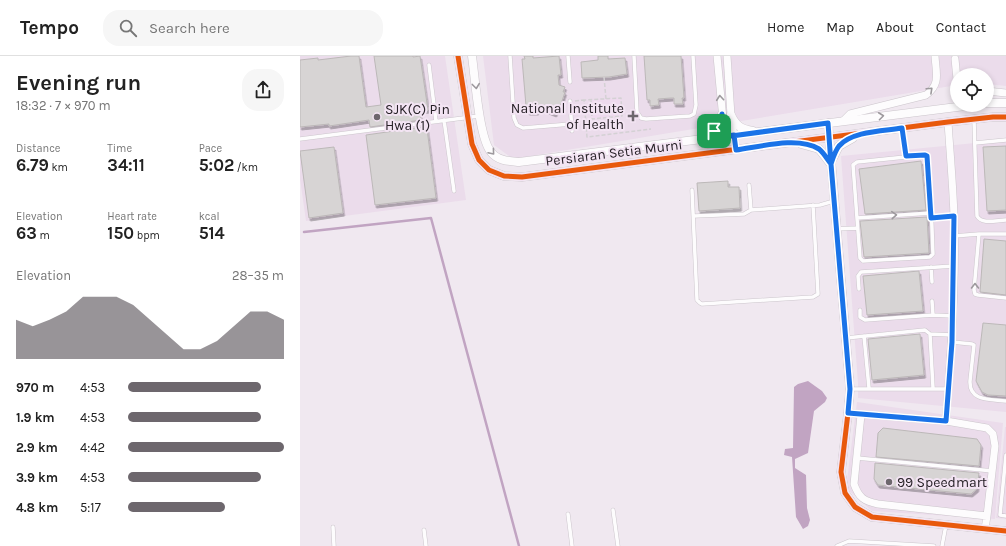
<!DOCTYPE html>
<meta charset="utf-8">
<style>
body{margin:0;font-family:Karla,sans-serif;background:#f6f6f6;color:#222;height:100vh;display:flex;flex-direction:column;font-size:15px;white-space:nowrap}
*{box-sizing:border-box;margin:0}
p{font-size:13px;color:#767676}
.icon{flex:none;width:22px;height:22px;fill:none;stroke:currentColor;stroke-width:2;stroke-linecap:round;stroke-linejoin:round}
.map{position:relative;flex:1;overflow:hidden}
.drawer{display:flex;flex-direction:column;background:#fff;width:300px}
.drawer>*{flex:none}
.controls{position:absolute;left:650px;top:12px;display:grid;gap:8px}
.controls a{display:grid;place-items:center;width:44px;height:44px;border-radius:50%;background:#fff;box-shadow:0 2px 6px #0003;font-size:20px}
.pin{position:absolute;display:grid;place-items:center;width:34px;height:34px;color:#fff;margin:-17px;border-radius:8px;box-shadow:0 2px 6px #0006}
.round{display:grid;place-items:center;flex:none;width:42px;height:42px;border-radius:16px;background:#f6f6f6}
.summary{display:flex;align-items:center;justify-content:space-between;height:68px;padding:0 16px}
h1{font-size:22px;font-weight:700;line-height:30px}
.stats{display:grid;grid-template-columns:repeat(3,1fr);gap:6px;height:68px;padding:4px 16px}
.stats div{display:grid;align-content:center}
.stats b{font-size:17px;font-weight:700}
.stats small{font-size:11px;font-weight:400}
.stats p{font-size:11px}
.chart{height:112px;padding:8px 16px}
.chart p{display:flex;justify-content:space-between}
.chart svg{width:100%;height:72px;margin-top:4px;fill:#6d676d;opacity:.7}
ul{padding:0 16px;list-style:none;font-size:13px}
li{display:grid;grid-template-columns:64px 48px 1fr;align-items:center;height:30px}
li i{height:10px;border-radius:5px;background:#6d676d}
header{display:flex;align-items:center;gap:24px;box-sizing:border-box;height:56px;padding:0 20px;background:#fff;border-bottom:1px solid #e0e0e0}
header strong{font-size:19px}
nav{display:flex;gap:22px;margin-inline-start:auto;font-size:14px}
.search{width:280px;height:36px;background:#f6f6f6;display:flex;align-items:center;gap:10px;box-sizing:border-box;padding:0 14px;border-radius:16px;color:#767676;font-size:15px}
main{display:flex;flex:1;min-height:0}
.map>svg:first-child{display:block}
.built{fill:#ebdceb}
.green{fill:#eedaee}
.water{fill:#c1a4c2}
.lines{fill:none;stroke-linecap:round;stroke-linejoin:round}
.stream{stroke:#c1a4c2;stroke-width:2.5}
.building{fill:#d7d4d4;stroke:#bcb8b8;filter:url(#shadow)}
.service-casing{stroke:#ccc6cc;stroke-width:4.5}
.minor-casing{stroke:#ccc6cc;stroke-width:8}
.tertiary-casing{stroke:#ccc6cc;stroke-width:9}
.path{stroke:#d4d1d4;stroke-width:1.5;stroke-dasharray:4 2;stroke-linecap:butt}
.service{stroke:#fdfcfd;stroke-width:3.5}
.minor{stroke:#fdfcfd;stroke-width:7}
.tertiary{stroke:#fdfcfd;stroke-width:8}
.cycleway-casing{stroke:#f3e4f3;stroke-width:8}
.cycleway{stroke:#e8590c;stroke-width:5}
.oneway{stroke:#9d999d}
.route-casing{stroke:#fff;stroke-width:8}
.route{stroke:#1a73e8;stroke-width:5}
.poi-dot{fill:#6d676d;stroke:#f3e4f3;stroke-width:1.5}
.labels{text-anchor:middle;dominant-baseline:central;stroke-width:4;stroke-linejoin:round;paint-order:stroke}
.poi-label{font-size:14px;fill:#272127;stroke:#f3e4f3;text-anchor:start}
.street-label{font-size:14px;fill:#272127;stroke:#f3e4f3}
</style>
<header>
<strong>Tempo</strong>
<div class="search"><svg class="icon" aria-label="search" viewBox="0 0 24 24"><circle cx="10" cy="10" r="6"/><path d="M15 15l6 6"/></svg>Search here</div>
<nav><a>Home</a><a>Map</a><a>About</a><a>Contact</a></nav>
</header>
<main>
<section class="drawer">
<div class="summary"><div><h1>Evening run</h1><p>18:32 · 7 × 970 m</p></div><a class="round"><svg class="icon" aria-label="share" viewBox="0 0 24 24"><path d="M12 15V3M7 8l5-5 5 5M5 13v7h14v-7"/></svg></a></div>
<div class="stats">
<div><p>Distance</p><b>6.79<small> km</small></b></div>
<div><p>Time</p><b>34:11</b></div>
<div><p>Pace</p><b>5:02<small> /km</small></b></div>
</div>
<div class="stats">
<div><p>Elevation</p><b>63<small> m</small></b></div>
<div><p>Heart rate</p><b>150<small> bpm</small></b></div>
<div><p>kcal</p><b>514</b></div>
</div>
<div class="chart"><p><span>Elevation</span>28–35 m</p>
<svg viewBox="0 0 160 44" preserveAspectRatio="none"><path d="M0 44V20L10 24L20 20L30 15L40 6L50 6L60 6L70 11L80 20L90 29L100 38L110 38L120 33L130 24L140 15L150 15L160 20V44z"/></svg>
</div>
<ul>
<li><b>970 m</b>4:53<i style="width:85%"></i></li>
<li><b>1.9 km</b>4:53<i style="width:85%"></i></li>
<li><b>2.9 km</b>4:42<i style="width:100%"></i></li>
<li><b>3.9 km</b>4:53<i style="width:85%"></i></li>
<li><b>4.8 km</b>5:17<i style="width:62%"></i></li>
</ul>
</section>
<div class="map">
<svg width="706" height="490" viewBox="0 0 706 490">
<defs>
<filter id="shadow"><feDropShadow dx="1.5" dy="3" stdDeviation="0" flood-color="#0004"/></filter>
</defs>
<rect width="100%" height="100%" fill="#f0e8f0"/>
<path class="built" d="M0,0H145L166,144L6,165L0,123Z
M183,0H706V30L687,28V19H657V29L213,103L194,89Z
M706,84V356L558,342V327L541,100Z
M557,346L703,367L695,463L572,455L546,432Z
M705,371H706V463L696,462Z"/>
<path class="green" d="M321,42L322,60L292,63L291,44Z"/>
<path class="water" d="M508,325L522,335L527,342L525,346L514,355L508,397L495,403V412L506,419L507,452L510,464L508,470L503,473L496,461L492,401L484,399L485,393L493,392L494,331L498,328Z"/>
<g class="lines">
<path class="stream" d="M4,176L131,162L219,490"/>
</g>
<path class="building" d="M51,0H59L66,51L81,49L74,0H113V1L120,0L128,54L120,55L121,64L70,71L69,64L29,70V68L0,71V4L18,2V4Z
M224,0H233V2L259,0L261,19H258L259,29L265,31L263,36H265L259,54L257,53L255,58L237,51V56H228V50H226L222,3H225Z
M298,0H308V3L325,2L327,18L309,21L282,22L281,6L298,4Z
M344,0H381L384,42H382L383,48H374V42H371L358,43L359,49L350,50V44H347Z
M122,71V73H127L136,142L75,149L66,79Z
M706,90V154L687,155L683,91Z
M34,91L43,157L9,162L0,95Z
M621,105L626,154L565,158L559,113Z
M428,125V131H439L440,152L399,155L397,127Z
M627,161L629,197L564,201L560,165Z
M684,183L706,185V239L680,236Z
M619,215L623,255L567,259L563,220Z
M683,267L706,269V340L688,339L682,336L676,325Z
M620,278L624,319L572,324L568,283Z
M583,372L677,383L681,389L679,410L576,401L578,377Z
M575,407L679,417L677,433L671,438L578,429L574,423Z"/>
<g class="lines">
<defs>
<path id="service" d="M210,0L214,62L217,69L223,72L271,68
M268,0L270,26
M334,0L337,56L341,62L346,63L390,60L394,58L396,49L393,0
M129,9L136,65
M270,45L272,75
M144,64L154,135
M674,64L677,160C682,169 697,164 706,164
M602,72L605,100
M0,83L179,60
M675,87L706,84
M625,99C631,107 632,182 633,198L630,201L563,205L560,202L553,109L557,106Z
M449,129L451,154
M392,134L397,244L400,247L402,248L513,241L518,238L513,149
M394,160L444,158L451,154L520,149L534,145
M557,162L631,157
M631,162L654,160
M536,173L557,172
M706,178H679L674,234L675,238L678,239L706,242
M654,180L679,178
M631,211L632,226
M559,233L558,220L561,216L654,210
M632,245L633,259
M560,254V261L565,264L633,259L652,260
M630,278L651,279
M564,280L569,332
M546,282L625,274L630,278L633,332
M652,286L672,288L674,289L670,325C669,346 691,343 706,345
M551,333H648
M706,399L700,459L706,460
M557,402L693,415
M313,454L318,490
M268,458L272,490
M33,471L34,490
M124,474L126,490
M537,490L549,485L634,490
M642,490L646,469"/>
<path id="minor" d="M417,0L426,95
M427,0L431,59L436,94
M655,3L657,23
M687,35L706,37
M543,65L550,58L626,39C641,28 636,17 635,0
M548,357L646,365L687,372L693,378L695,390L687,460L685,473
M561,359L554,428C559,442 564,445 578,448L687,460
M646,365C651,297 656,229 654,161C653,129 650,97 648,66"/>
<path id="tertiary" d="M158,0L172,88L179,104L189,114L204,120L222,121L648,66L693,61H706
M172,0C175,21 179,82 191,96C198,105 209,105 219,106L673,49
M687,47H706
M431,59C436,70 441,73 453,75
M528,67L550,333L548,357L541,416L545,437L555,451L572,461L706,475
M406,83C415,76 418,69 422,58
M501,88L519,93L530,107
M532,104L539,90L553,82"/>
</defs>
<use href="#service" class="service-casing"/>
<use href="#minor" class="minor-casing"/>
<use href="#tertiary" class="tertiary-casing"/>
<path class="path" d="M304,21L306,43
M291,44L292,63L322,60L321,42L284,44L287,81L351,73
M275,45L284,44"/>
<use href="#service" class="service"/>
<use href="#minor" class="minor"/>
<use href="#tertiary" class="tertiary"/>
<defs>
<path id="cycleway" d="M158,0L172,88L179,104L189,114L204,120L222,121L648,66L693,61H706
M528,67L550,333L548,357L541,416L545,437L555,451L572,461L706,475"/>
</defs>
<use href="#cycleway" class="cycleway-casing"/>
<use href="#cycleway" class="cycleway"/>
</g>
<defs><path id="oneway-chevron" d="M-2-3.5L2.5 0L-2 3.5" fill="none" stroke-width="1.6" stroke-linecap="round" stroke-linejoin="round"/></defs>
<g class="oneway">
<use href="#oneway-chevron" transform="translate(176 30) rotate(83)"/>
<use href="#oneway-chevron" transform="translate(630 34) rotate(-43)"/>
<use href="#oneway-chevron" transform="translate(420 42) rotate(-95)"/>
<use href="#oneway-chevron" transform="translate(581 60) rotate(-7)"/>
<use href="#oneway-chevron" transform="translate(192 96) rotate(50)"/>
<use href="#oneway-chevron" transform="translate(594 159) rotate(-4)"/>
<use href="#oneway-chevron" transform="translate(675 230) rotate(-90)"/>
</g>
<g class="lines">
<defs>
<path id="route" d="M414,75L405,83L434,79L436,94C459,91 498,80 519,93C524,97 527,103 531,108L550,333L548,357L646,365L652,286L654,160L631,162L627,100L625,99L606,100L602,72C584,75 552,75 539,90C535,95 533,102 531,108L528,67L424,81L422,58L418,69L414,75"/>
</defs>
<use href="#route" class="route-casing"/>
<use href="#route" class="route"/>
</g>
<g class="poi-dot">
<path d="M331 54h4v4h4v4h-4v4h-4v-4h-4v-4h4z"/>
<circle cx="77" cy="61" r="4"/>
<circle cx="589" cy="426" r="4"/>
</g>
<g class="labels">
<g class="poi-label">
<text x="324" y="52" text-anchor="end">National Institute<tspan x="324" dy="16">of Health</tspan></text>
<text x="85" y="53">SJK(C) Pin<tspan x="85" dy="16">Hwa (1)</tspan></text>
<text x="597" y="426">99 Speedmart</text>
</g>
<g class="street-label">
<text transform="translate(314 97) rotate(-7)">Persiaran Setia Murni</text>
</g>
</g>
</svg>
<div class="controls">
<a><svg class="icon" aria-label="locate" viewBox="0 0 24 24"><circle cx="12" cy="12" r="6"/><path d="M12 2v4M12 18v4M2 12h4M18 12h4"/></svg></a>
</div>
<div class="pin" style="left:414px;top:75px;background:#1e9e55"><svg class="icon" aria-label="arrive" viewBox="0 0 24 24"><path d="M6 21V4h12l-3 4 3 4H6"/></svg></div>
</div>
</main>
